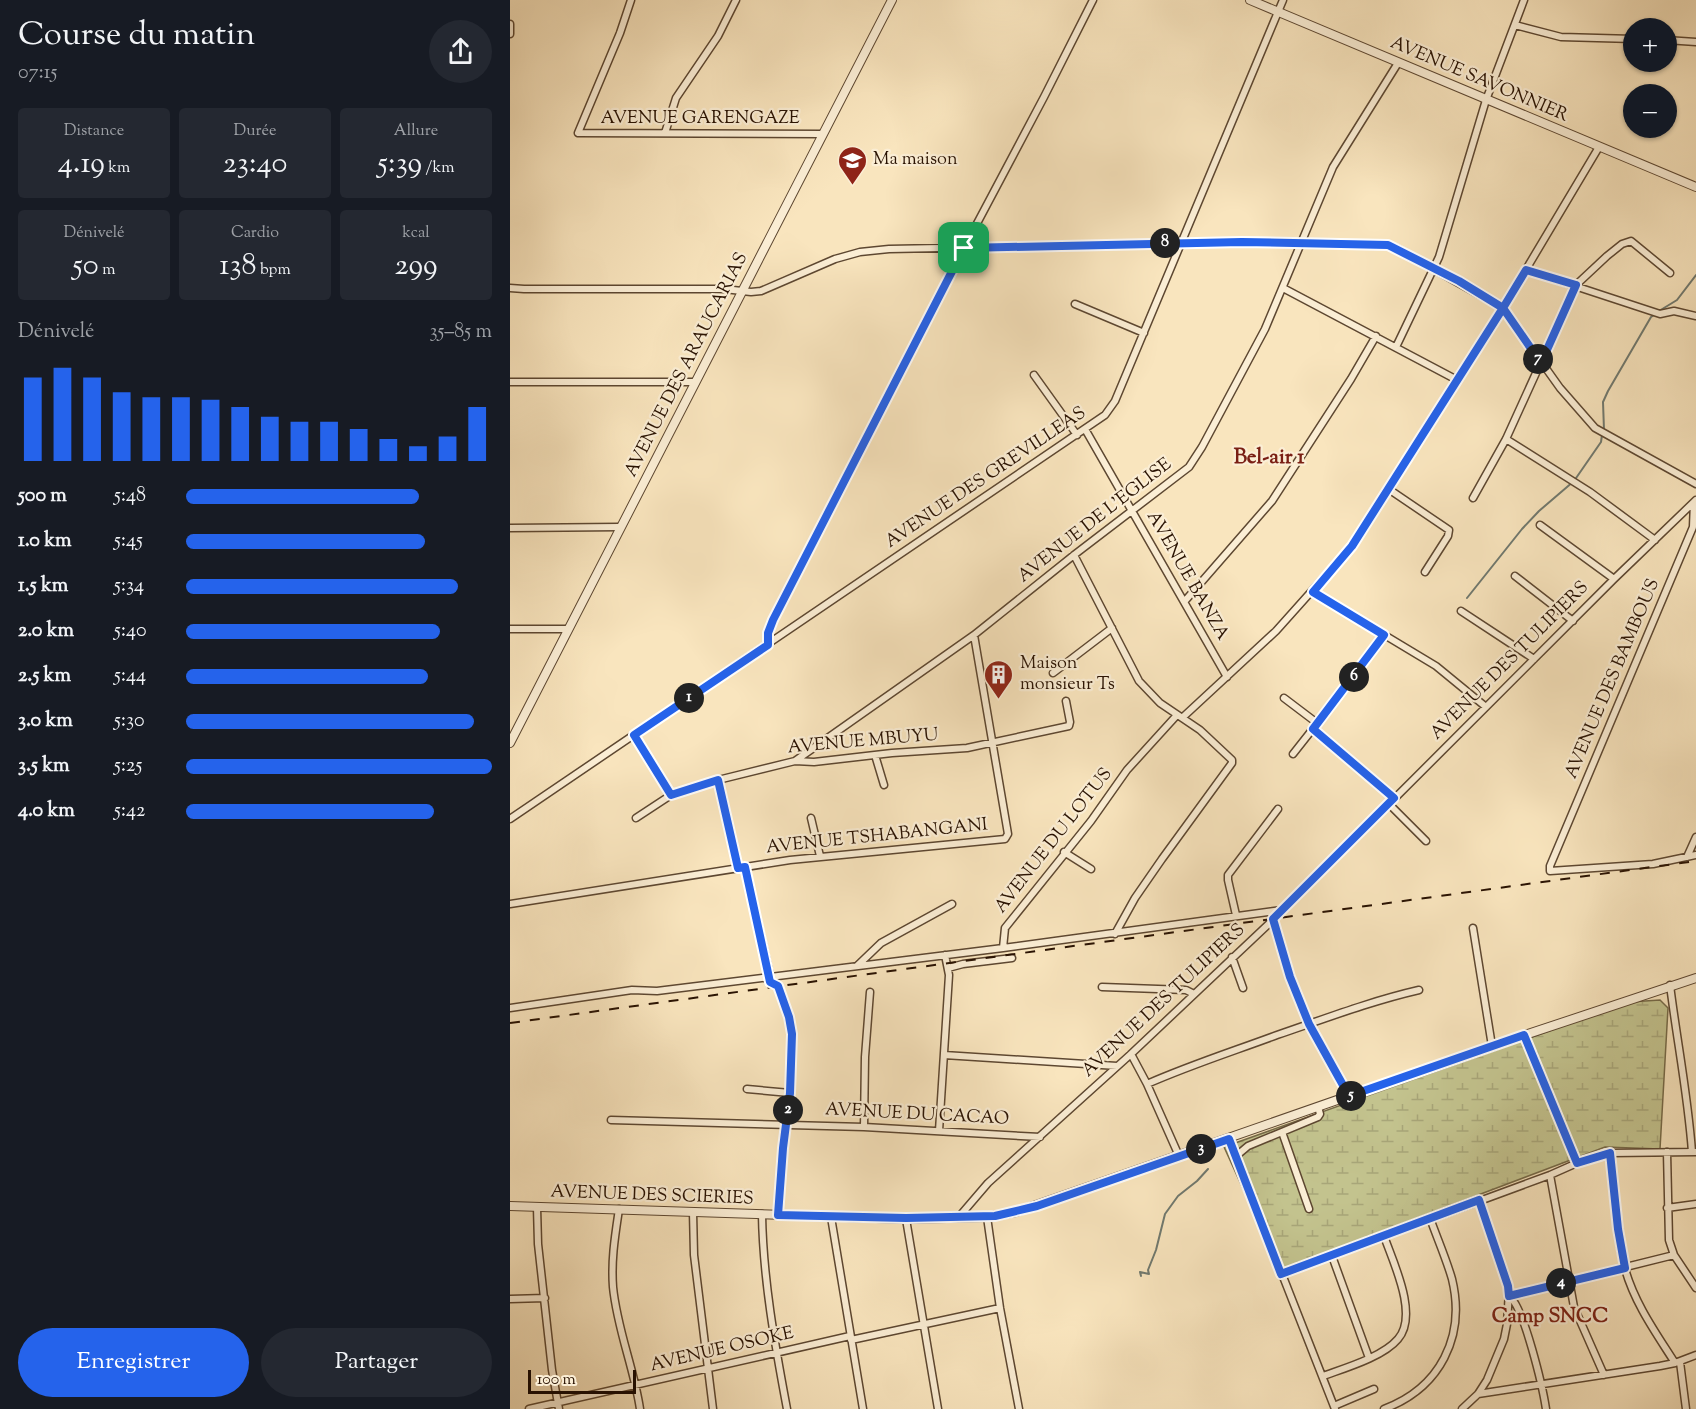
<!DOCTYPE html>
<html lang="fr">
<meta charset="utf-8">
<style>
body{margin:0;font-family:"Sorts Mill Goudy",serif;background:#242831;color:#f1f3f6;height:100vh;display:flex;flex-direction:column;font-size:22px;white-space:nowrap}
*{box-sizing:border-box;margin:0}
p{font-size:20px;color:#9ea1a6}
.icon{flex:none;width:33px;height:33px;fill:none;stroke:currentColor;stroke-width:2;stroke-linecap:round;stroke-linejoin:round}
.map{position:relative;flex:1;overflow:hidden}
.sheet{display:flex;flex-direction:column;background:#171b24;width:510px}
.sheet>*{flex:none}
.tools{position:absolute;left:1113px;top:18px;display:grid;gap:12px}
.tools a{display:grid;place-items:center;width:54px;height:54px;border-radius:50%;background:#171b24;box-shadow:0 2px 4px #0004;font-size:30px}
.scale{position:absolute;left:18px;bottom:15px;width:108px;box-sizing:border-box;padding-left:6px;border:3px solid #291202;border-top:0;font-size:16px;line-height:21px;white-space:nowrap;color:#291202;-webkit-text-stroke:4px #fbeed5;paint-order:stroke}
.pin{position:absolute;display:grid;place-items:center;width:51px;height:51px;color:#fff;margin:-26px;border-radius:12px;box-shadow:0 3px 9px #0006}
.km{position:absolute;width:30px;height:30px;margin:-15px;border-radius:50%;background:#222;color:#fff;font-size:16px;line-height:30px;text-align:center}
.round{display:grid;place-items:center;flex:none;width:63px;height:63px;border-radius:32px;background:#242831}
.head{display:flex;align-items:center;justify-content:space-between;height:102px;padding:0 18px}
h1{font-size:33px;font-weight:600;line-height:45px}
.figures{display:grid;grid-template-columns:repeat(3,1fr);gap:9px;height:102px;padding:6px 18px}
.figures div{display:grid;align-content:center;border-radius:6px;background:#242831;text-align:center}
.figures b{font-size:30px;font-weight:600}
.figures small{font-size:16px;font-weight:400}
.figures p{font-size:16px}
.chart{height:168px;padding:12px 18px}
.chart p{display:flex;justify-content:space-between}
.chart svg{width:100%;height:108px;margin-top:6px;stroke:#2563eb;stroke-width:6}
.button{display:flex;gap:12px;margin-top:auto;padding:12px 18px}
.button a{flex:1;height:69px;border-radius:36px;background:#2563eb;color:#fff;font-size:24px;font-weight:600;line-height:69px;text-align:center}
.button a+a{background:#242831;color:#f1f3f6}
ul{padding:0 18px;list-style:none;font-size:20px}
li{display:grid;grid-template-columns:96px 72px 1fr;align-items:center;height:45px}
li i{height:15px;border-radius:8px;background:#2563eb}
main{display:flex;flex:1;min-height:0}
.map>svg:first-child{display:block}
.wetland{fill:url(#wetland-marsh);stroke:#766a48;stroke-width:1.5}
.lines{fill:none;stroke-linecap:round;stroke-linejoin:round}
.stream{stroke:#70796f;stroke-width:2}
.minor-casing{stroke:#5d4731;stroke-width:9}
.tertiary-casing{stroke:#5d4731;stroke-width:10}
.minor{stroke:#fbeed5;stroke-width:6}
.tertiary{stroke:#fbeed5;stroke-width:8}
.rail{stroke:#291202;stroke-width:2;stroke-dasharray:10 10;stroke-linecap:butt}
.route-casing{stroke:#fff;stroke-width:12}
.route{stroke:#2563eb;stroke-width:8}
.labels{text-anchor:middle;dominant-baseline:central;stroke-width:4.5;stroke-linejoin:round;paint-order:stroke}
.street-label{font-size:18px;fill:#291202;stroke:#fbeed5}
.poi-label{font-size:18px;fill:#291202;stroke:#fbeed5;text-anchor:start}
.neighbourhood-label{font-size:20px;font-weight:bold;fill:#7a1f14;stroke:#fbeed5}
.quarter-label{font-size:21px;font-weight:bold;fill:#7a1f14;stroke:#fbeed5}
</style>
<main>
<section class="sheet">
<div class="head"><div><h1>Course du matin</h1><p>07:15</p></div><a class="round"><svg class="icon" aria-label="share" viewBox="0 0 24 24"><path d="M12 15V3M7 8l5-5 5 5M5 13v7h14v-7"/></svg></a></div>
<div class="figures">
<div><p>Distance</p><b>4.19<small> km</small></b></div>
<div><p>Durée</p><b>23:40</b></div>
<div><p>Allure</p><b>5:39<small> /km</small></b></div>
</div>
<div class="figures">
<div><p>Dénivelé</p><b>50<small> m</small></b></div>
<div><p>Cardio</p><b>138<small> bpm</small></b></div>
<div><p>kcal</p><b>299</b></div>
</div>
<div class="chart"><p><span>Dénivelé</span>35–85 m</p>
<svg viewBox="0 0 160 44" preserveAspectRatio="none"><path d="M5 44V10M15 44V6M25 44V10M35 44V16M45 44V18M55 44V18M65 44V19M75 44V22M85 44V26M95 44V28M105 44V28M115 44V31M125 44V35M135 44V38M145 44V34M155 44V22"/></svg>
</div>
<ul>
<li><b>500 m</b>5:48<i style="width:76%"></i></li>
<li><b>1.0 km</b>5:45<i style="width:78%"></i></li>
<li><b>1.5 km</b>5:34<i style="width:89%"></i></li>
<li><b>2.0 km</b>5:40<i style="width:83%"></i></li>
<li><b>2.5 km</b>5:44<i style="width:79%"></i></li>
<li><b>3.0 km</b>5:30<i style="width:94%"></i></li>
<li><b>3.5 km</b>5:25<i style="width:100%"></i></li>
<li><b>4.0 km</b>5:42<i style="width:81%"></i></li>
</ul>
<div class="button"><a>Enregistrer</a><a>Partager</a></div>
</section>
<div class="map">
<svg width="1186" height="1409" viewBox="0 0 1186 1409">
<defs>
<pattern id="wetland-marsh" width="20" height="14" patternUnits="userSpaceOnUse" patternTransform="scale(1.5)"><rect width="20" height="14" fill="#c3c38e"/><path d="M1 5h8M5 5V1M11 12h8M15 12V8" fill="none" stroke="#a8a679"/></pattern>
</defs>
<rect width="100%" height="100%" fill="#f9e5be"/>
<filter id="stains"><feTurbulence type="fractalNoise" baseFrequency=".00333" numOctaves="4"/><feColorMatrix values="0 0 0 0 .2 0 0 0 0 .09 0 0 0 0 .02 0 0 0 .5 -.17"/></filter>
<radialGradient id="worn" r=".72"><stop offset=".6" stop-color="#630" stop-opacity="0"/><stop offset="1" stop-color="#630" stop-opacity=".3"/></radialGradient>
<path class="wetland" d="M1150,1000L1158,1008L1150,1149L1095,1147L770,1270L714,1147L1120,1002Z"/>
<g class="lines">
<path class="stream" d="M1149,311L1167,300L1186,275
M1094,430L1093,402L1098,391L1141,317L1144,315
M957,598L1012,529L1029,511L1064,481L1091,442L1092,435
M631,1276L630,1272L639,1274L638,1270L646,1250L655,1214L668,1196L687,1181L698,1169"/>
<defs>
<path id="minor" d="M121,0L110,33L68,133L313,134
M0,24V34
M1005,25L1051,37L1124,39
M1156,40L1186,42
M155,133L166,98L208,36L226,0
M1016,270L1150,314L1164,311L1186,316
M0,288L14,289H214L241,292L251,291L325,259L350,252L379,249L732,242L878,245L888,249L993,308L1050,388L1085,428L1186,484
M773,288L947,380
M565,304L634,333
M886,347L929,257L976,100L1014,0
M524,375L567,435
M0,382H185
M575,429L717,677
M996,439L1080,492L1145,540
M880,490L939,530L938,536L915,572
M963,498L996,439L1066,285L1097,256L1112,244L1121,241L1160,273
M1184,502L1183,527L1040,866V871L1143,864L1186,855
M1030,525L1104,579
M0,528L110,527
M564,555L629,681L650,703L690,730L722,760V763L652,859L625,898L605,934
M1005,576L1063,621
M803,592L926,666L976,707
M674,602L762,501L841,379L866,336
M951,611L1024,659
M0,629H58
M257,645L258,632L263,620L454,248L534,97L583,0
M543,673L602,628
M774,698L807,723
M672,718L766,631L842,546L993,308L1089,147
M803,729L884,798
M124,735L161,795
M783,754L839,683L874,635
M365,755L374,785
M285,761L464,635L564,555L679,467L692,447L755,329L823,167L888,63
M208,780L228,868
M879,804L916,841
M126,818L161,795L208,780L285,761L304,762L382,753L457,748L559,726L560,722L556,701
M301,818L310,856
M0,819L595,415L605,401L773,0
M554,852L581,869
M1177,857L1186,837
M235,866L260,976
M0,904L280,860L495,839L498,834L464,635
M726,915L718,880V875L768,809
M763,919L780,977L799,1024L839,1096
M963,928L982,1046
M493,948L495,928L581,821L617,770L667,715
M722,957L733,988
M347,966L371,943L442,904
M438,968L453,964L502,958
M259,977L260,982L268,986L279,1017L282,1034L280,1093L273,1148L268,1214
M1160,985C1167,1041 1178,1096 1182,1152
M592,987L676,990L684,994
M0,1008L122,990L147,991L493,948L772,910
M1014,1035L1067,1163
M621,1054L637,1084L669,1156
M434,1055L607,1066
M637,1084C680,1065 724,1051 767,1035C814,1019 861,1001 909,990
M237,1089L280,1093
M101,1120L354,1127L530,1137
M354,1127L355,1057L360,992
M429,1131L439,975L435,955
M772,1132L799,1209
M719,1139L825,1409
M1157,1152L1159,1240L1164,1255L1186,1288
M1100,1153C1106,1192 1105,1231 1115,1269C1125,1304 1146,1333 1165,1363
M725,1157L738,1146L808,1117L810,1114L808,1107
M1040,1175L1064,1307L1094,1375
M27,1207L28,1244L42,1370L49,1409
M1157,1208L1186,1204
M109,1209C105,1236 101,1260 103,1287C107,1329 124,1368 130,1409
M183,1212L184,1255L203,1409
M252,1214C253,1279 265,1345 277,1409
M321,1217L353,1409
M477,1217L490,1308L509,1409
M448,1218L478,1183L621,1054L765,918L1104,579L1186,500
M396,1219L428,1409
M822,1256L859,1358
M771,1274L1040,1175L1067,1163L1100,1153L1186,1152
M999,1296L1164,1255
M999,1296C1014,1306 1033,1389 1036,1409
M0,1299L35,1298
M341,1340L490,1308
M1170,1362L1176,1409
M813,1376C835,1368 873,1357 888,1339C909,1315 883,1262 874,1236
M968,1394L1150,1366L1165,1363L1186,1355
M824,1406L864,1389
M19,1409L340,1336
M874,1409C930,1388 956,1337 942,1279C936,1258 927,1238 920,1218
M952,1409L968,1394L977,1380L994,1339L997,1324L999,1291L969,1200"/>
<path id="tertiary" d="M740,0L1186,187
M0,743L382,0
M0,1206L396,1219L477,1217L506,1212L982,1046L1186,978"/>
</defs>
<use href="#minor" class="minor-casing"/>
<use href="#tertiary" class="tertiary-casing"/>
<use href="#minor" class="minor"/>
<use href="#tertiary" class="tertiary"/>
<path class="rail" d="M0,1023L1186,861"/>
</g>
<g class="lines">
<defs>
<path id="route" d="M454,248L263,620L258,633V645L124,735L161,795L208,780L228,868L235,867L260,982L268,986L279,1017L282,1034L280,1093L273,1148L268,1215L396,1218L485,1216L527,1206L719,1139L771,1274L969,1200L998,1286L999,1296L1115,1268L1108,1229L1100,1153L1067,1163L1014,1035L839,1096L799,1024L780,977L763,919L884,798L803,729L874,635L803,592L842,546L993,308L1031,363L1066,285L1016,270L993,308L949,281L878,245L732,242L454,248"/>
</defs>
<use href="#route" class="route-casing"/>
<use href="#route" class="route"/>
</g>
<defs>
<symbol id="school-pin" viewBox="-11 -11 22 30"><path d="M0 17L-7.5 6A9.5 9.5 0 1 1 7.5 6Z" fill="#8f2418" stroke="#fbeed5"/><path d="M0-5L7-2L0 1L-7-2ZM-4 1L0 2.5L4 1V4Q0 6-4 4Z" fill="#fff"/></symbol>
<symbol id="building-pin" viewBox="-11 -11 22 30"><path d="M0 17L-7.5 6A9.5 9.5 0 1 1 7.5 6Z" fill="#8f2418" stroke="#fbeed5"/><path d="M-4-6H4V6H1V3H-1V6H-4ZM-2.5-4.3h1.7v1.8h-1.7ZM.8-4.3h1.7v1.8H.8ZM-2.5-1h1.7V.8h-1.7ZM.8-1h1.7V.8H.8Z" fill="#fff"/></symbol>
</defs>
<g fill-rule="evenodd">
<use href="#school-pin" x="326" y="144" width="33" height="45"/>
<use href="#building-pin" x="472" y="658" width="33" height="45"/>
</g>
<g class="labels">
<g class="street-label">
<text transform="translate(969 80) rotate(23)">AVENUE SAVONNIER</text>
<text x="190" y="119">AVENUE GARENGAZE</text>
<text transform="translate(177 365) rotate(-63)">AVENUE DES ARAUCARIAS</text>
<text transform="translate(476 478) rotate(-34)">AVENUE DES GREVILLEAS</text>
<text transform="translate(585 521) rotate(-38)">AVENUE DE L'EGLISE</text>
<text transform="translate(677 576) rotate(60)">AVENUE BANZA</text>
<text transform="translate(1000 661) rotate(-45)">AVENUE DES TULIPIERS</text>
<text transform="translate(1103 679) rotate(-67)">AVENUE DES BAMBOUS</text>
<text transform="translate(353 742) rotate(-5)">AVENUE MBUYU</text>
<text transform="translate(367 837) rotate(-6)">AVENUE TSHABANGANI</text>
<text transform="translate(544 841) rotate(-52)">AVENUE DU LOTUS</text>
<text transform="translate(654 1001) rotate(-43)">AVENUE DES TULIPIERS</text>
<text transform="translate(407 1115) rotate(3)">AVENUE DU CACAO</text>
<text transform="translate(142 1196) rotate(2)">AVENUE DES SCIERIES</text>
<text transform="translate(212 1350) rotate(-13)">AVENUE OSOKE</text>
</g>
<g class="poi-label">
<text x="363" y="160">Ma maison</text>
<text x="510" y="664">Maison<tspan x="510" dy="21">monsieur Ts</tspan></text>
</g>
<g class="neighbourhood-label">
<text x="1040" y="1317">Camp SNCC</text>
</g>
<g class="quarter-label">
<text x="759" y="458">Bel-air 1</text>
</g>
</g>
<rect width="100%" height="100%" filter="url(#stains)"/>
<rect width="100%" height="100%" fill="url(#worn)"/>
</svg>
<div class="tools">
<a>+</a>
<a>−</a>
</div>
<div class="scale">100 m</div>
<div class="pin" style="left:454px;top:248px;background:#1e9e55"><svg class="icon" aria-label="arrive" viewBox="0 0 24 24"><path d="M6 21V4h12l-3 4 3 4H6"/></svg></div>
<b class="km" style="left:179px;top:698px">1</b>
<b class="km" style="left:278px;top:1110px">2</b>
<b class="km" style="left:691px;top:1149px">3</b>
<b class="km" style="left:1051px;top:1283px">4</b>
<b class="km" style="left:841px;top:1096px">5</b>
<b class="km" style="left:844px;top:677px">6</b>
<b class="km" style="left:1028px;top:359px">7</b>
<b class="km" style="left:655px;top:243px">8</b>
</div>
</main>
